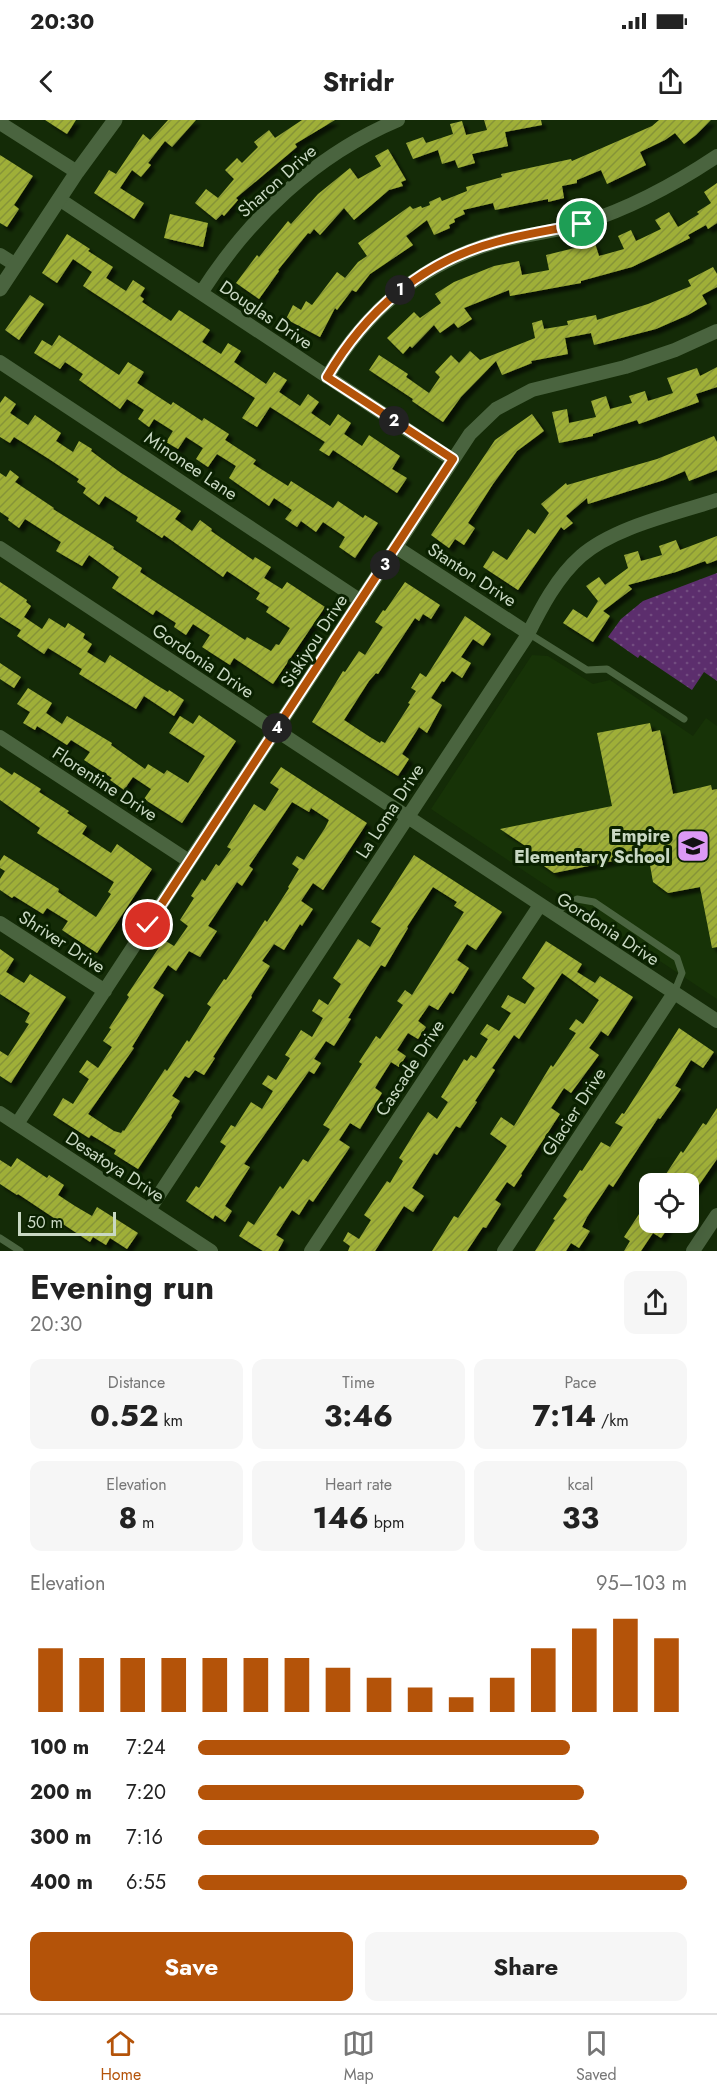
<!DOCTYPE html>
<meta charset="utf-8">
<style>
body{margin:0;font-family:Jost,sans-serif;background:#f6f6f6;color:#222;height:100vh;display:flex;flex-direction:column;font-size:22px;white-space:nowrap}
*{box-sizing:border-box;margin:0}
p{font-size:20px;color:#767676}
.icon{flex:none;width:33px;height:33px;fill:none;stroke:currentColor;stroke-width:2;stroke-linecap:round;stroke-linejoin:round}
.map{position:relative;height:1131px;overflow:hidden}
.drawer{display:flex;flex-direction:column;background:#fff;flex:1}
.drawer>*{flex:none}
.buttons{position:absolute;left:639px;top:1053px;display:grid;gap:12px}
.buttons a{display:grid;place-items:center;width:60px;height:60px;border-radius:12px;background:#fff;box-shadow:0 6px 24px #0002;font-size:30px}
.scale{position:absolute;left:18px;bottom:15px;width:98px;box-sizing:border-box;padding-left:6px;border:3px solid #c9d8c3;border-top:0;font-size:16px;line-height:21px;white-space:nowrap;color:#c9d8c3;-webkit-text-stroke:4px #0a2100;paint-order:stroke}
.pin{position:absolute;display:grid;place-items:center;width:51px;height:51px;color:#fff;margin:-26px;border:3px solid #fff;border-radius:50%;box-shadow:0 2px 6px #0007}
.km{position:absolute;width:30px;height:30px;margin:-15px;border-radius:50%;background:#222;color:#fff;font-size:16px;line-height:30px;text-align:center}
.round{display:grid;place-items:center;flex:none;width:63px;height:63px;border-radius:12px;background:#f6f6f6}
.summary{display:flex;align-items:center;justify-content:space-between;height:102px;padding:0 30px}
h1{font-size:33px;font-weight:700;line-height:45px}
.metrics{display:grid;grid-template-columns:repeat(3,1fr);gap:9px;height:102px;padding:6px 30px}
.metrics div{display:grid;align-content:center;border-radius:12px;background:#f6f6f6;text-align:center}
.metrics b{font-size:30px;font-weight:700}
.metrics small{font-size:16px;font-weight:400}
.metrics p{font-size:16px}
.chart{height:168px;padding:12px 30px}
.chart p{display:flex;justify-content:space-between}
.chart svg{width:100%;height:108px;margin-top:6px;stroke:#b45309;stroke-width:6}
.action{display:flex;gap:12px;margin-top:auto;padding:12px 30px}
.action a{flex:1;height:69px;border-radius:12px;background:#b45309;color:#fff;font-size:24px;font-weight:700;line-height:69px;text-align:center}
.action a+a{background:#f6f6f6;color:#222}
ul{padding:0 30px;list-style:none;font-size:20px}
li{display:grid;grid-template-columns:96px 72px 1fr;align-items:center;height:45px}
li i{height:15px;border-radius:8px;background:#b45309}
.status{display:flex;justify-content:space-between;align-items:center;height:42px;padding:0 30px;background:#fff;direction:ltr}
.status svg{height:16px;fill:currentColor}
header{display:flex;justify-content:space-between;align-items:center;height:78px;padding:0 30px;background:#fff;font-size:27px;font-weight:700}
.dock{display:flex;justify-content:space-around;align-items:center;height:84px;border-top:2px solid #e0e0e0;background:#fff;font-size:16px;color:#767676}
.dock a{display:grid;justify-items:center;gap:3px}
.dock .active{color:#b45309}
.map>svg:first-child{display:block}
.built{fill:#173307}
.park{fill:url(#park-dots)}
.building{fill:url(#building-hatch);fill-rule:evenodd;filter:url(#shadow)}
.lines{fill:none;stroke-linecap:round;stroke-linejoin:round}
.service{stroke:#4a643f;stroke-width:7}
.minor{stroke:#4a643f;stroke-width:14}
.tertiary{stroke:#4a643f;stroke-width:15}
.route-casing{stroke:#fff;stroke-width:12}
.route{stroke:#b45309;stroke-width:8}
.labels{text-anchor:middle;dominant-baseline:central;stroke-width:6;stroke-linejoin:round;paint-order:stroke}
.street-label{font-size:18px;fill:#c9d8c3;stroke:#0a2100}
.poi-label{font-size:18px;font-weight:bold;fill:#c9d8c3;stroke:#0a2100;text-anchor:end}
</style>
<div class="status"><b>20:30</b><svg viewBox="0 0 49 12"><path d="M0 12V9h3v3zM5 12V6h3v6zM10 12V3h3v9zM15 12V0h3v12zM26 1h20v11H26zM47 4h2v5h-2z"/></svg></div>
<header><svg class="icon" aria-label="back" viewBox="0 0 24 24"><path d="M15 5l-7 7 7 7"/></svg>Stridr<svg class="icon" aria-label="share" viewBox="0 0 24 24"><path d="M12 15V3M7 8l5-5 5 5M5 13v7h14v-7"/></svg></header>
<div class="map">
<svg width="717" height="1131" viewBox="0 0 717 1131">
<defs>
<pattern id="park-dots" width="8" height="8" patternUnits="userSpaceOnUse" patternTransform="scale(1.5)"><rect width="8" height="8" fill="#5c2e6d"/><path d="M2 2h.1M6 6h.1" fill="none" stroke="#724c80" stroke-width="1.8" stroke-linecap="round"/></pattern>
<pattern id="building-hatch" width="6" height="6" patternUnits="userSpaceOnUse" patternTransform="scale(1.5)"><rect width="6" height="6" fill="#9faf38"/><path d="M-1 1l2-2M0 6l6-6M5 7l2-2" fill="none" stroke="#869438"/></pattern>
<filter id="shadow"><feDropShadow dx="4.5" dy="4.5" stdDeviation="1.5" flood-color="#0009"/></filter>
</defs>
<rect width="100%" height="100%" fill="#142b07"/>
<path class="built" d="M532,535L548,536L593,564L610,560L693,616L706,598L717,606V879L431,689Z"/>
<path class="park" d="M717,453V561L704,552L692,570L640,535L638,538L608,517L621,499L643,481Z"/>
<path class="building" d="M45,0H76L67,14Z
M168,0H196L172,27L165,21L148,43L151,45L141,57L132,50L120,68L144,83L134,99L94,73L109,50L116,54L143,14L150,20Z
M302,0H335L295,24L297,27L236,78L238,80L224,96L222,94L216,100L195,83L206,69L218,78L234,59L225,50L237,38L242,43L258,27L254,22L269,10L275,18Z
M484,0H541L542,5L505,12L508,26L472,34L475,43L458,48L455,40L442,44L438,30L413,39L406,23L423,17L426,23L453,14L450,4L462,1L466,15L487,10Z
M659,0H711L696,15L684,24L675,13L665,20L640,32L646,45L607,64L601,50L577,60V63L562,66L564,78L548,82V79L495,90L493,83L463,90L465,94L454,99L455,102L449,105L450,108L434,115L427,100L406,116L413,125L370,154L356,172L352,170L337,190L335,188L320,217L286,199L293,185L301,190L306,181L312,185L337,152L345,158L358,142L367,136L358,123L410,86L413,89L421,86L422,88L430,85L429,82L440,77L442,81L467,71L466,67L502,57L501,54L571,39L572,41L618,21L652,6Z
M388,29L406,60L401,62L403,66L389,70L354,100L344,88L320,115L314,109L310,114L308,113L278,150L279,151L259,179L236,163L257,135L259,137L288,101L291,104L318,74L350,48L358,59L381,46L375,36Z
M0,35L33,56L14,85L19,89L7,107L0,103Z
M717,63V103L708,109L706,105L688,115L690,118L661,133L632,147L581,161V163L510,176L509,170L464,188L472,199L458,208L454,203L440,213L434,205L412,228L410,226L403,234L387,218L414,192L420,198L441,183L435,174L454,162L494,146L519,141L522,155L549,150L546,135L595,123L599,136L624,129L618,116L631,110L636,121L661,109L655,100L669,92L678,107L699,94L697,92L711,83L704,72Z
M170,94L208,103L203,127L164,118Z
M67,114L90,129L88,131L113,147L106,158L126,171L133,160L145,168L140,176L144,179L142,182L171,201L179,190L210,210L202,222L221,234L228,223L241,231L234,242L266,264L274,252L287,260L279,272L300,286L308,274L319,282L311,293L330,306L338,294L351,303L344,314L362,326L369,315L400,336L392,349L407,358L397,373L333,330L329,336L319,330L325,322L270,287L257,307L242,298L255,278L83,166L92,152L73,139L57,163L42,153Z
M713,147L717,154V167L702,175L707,184L688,195L656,209L594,225L591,213L565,218L568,234L531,241L532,243L502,255L496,241L461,277L443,302L412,281L413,279L369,250L379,235L408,254L406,257L429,273L440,257L435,252L451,235L459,243L470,231L480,240L535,218L532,203L542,200L544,209L568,205L567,201L596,195L597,200L648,184L691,166L688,160Z
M30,175L44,184L19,220L5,210Z
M59,215L119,255L128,242L144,252L137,263L171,285L173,282L202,301L204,298L229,314L225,320L256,340L253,344L288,366L291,361L333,388L338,381L363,398L365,395L378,403L355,438L339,427L345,417L323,402L316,412L301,401L297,407L285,399L292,390L274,378L269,386L229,358L236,346L217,334L208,347L196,339L203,328L186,317L178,329L166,322L173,311L154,299L149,307L138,299L144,290L127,279L120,289L79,260L83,254L65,242L60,249L34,233L42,220L52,226Z
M717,247V267L696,274L699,282L639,304L637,300L593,314V316L559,323L552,292L567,289L569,303L596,297L591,281L606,276L610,289L632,283L629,276L645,271L648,281L673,273L667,258L697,248L700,256Z
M5,276L16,284L10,293L28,305L35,295L61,313L56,321L73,332L79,321L92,329L91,331L121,353L181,391L175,399L192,411L200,400L212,409L211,411L253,440L255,437L271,447L264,458L282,469L287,462L325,487L273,564L234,538L230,545L202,527L210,515L193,504L186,515L174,507L176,503L156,490L153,495L112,468L119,457L89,435L82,446L56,431L61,422L25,399L19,408L8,400L9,398L0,392V353L6,357L10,350L19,357L15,362L54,388L53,389L114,427L113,429L142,448L140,452L245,520L247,517L271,531L276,524L279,525L290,508L266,492L269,487L256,479L260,473L227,451L223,457L164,415L162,418L136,401L138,397L105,376L99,385L83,373L86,368L77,362L79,359L49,339L14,317L10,323L0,317V283Z
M532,294L544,311L517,331L493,364L468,403L475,408L464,425L455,419L449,428L431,415L495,320Z
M714,316L717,322V350L689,361L685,351L664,360L588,384L587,378L566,396L573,403L564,410L561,407L518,470L483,447L493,431L507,440L528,409L535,414L549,393L541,384L566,363L567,365L657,339Z
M717,416V440L707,444L705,441L676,452L628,465L632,469L603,491L610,496L593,522L563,503L573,489L587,498L598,481L586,466L599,457L605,465L628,448L624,435L638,431L641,441L662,435L659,426L676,420L680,430Z
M0,462L27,480L26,482L31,486L24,497L42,509L49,498L65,508L68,503L85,514L83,518L92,524L87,532L105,543L110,535L158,566L168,572L169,570L184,580L174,596L144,576L136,589L79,554L82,549L48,528L44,534L17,516L21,510L0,497Z
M405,462L440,485L431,499L423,494L419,501L415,498L378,554L376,553L369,561L344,600L370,617L380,623L381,621L385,623L410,584L408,583L416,571L411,568L420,553L426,557L465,496L491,514L483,526L473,519L461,537L471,543L462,558L452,551L444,562L442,561L431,578L442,585L427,613L419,607L402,634L409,639L398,656L312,602L343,551L345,552L359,531L365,535L383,507L375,502L383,490L385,491Z
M0,543L21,557L14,568L0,559Z
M28,568L52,583L46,593L62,604L67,596L112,623L111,625L145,649L148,644L164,654L167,650L188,663L205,636L169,613L180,596L193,604L199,595L236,621L182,703L144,679L151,669L133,657L124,670L110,660L112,658L84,640L90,632L71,620L67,625L37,606L35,610L23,603L30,592L17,584Z
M650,603L652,612L660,610L673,674L711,665L712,670L717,669V827L712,828L700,767L668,773L653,762L648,734L554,753L530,736V729L500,709L612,686L597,613Z
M0,647L12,655L14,652L41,669L39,672L69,691L67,693L87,706L82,714L111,733L117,724L152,749L97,833L62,810L68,801L47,788L43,794L14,776L12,778L0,770V759L5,751L0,748V741L4,735L59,769L58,772L96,797L111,774L108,772L114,762L37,713L40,708L0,680Z
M281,647L367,703L323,770L313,763L301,781L313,789L302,806L300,804L284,830L274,824L262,841L270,846L251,876L252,877L213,937L215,938L204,955L195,950L189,958L185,956L172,976L180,981L171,996L172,997L138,1049L114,1034L116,1030L91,1015L89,1018L53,995L63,978L73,984L89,959L79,952L87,940L98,948L112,927L103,921L111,909L109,908L129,877L127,875L164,820L174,826L188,806L180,800L194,778L191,776L202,759L205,761L216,744L219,746L231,729L227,727L254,684L265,691L279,669L270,663ZM292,682L309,692L311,688L329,700L325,708L304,740L297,736L292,744L299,749L288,767L289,768L267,802L265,800L226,860L224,859L207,884L211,887L189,922L187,920L167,951L165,949L124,1011L123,1010L121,1013L114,1011L88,994L134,928L132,927L164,875L153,868L168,845L176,851L189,831L200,837L217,811L208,806L237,762L242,766L253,749L249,746Z
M414,735L502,792L476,830L467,824L457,840L469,848L453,874L450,872L438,890L429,885L418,901L426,907L418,919L408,913L397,930L406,936L399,947L391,942L379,961L375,968L382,973L360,1009L350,1003L339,1020L350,1027L313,1082L309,1079L299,1095L292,1090L276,1115L284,1120L278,1131H263L239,1116L248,1101L254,1105L280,1066L283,1069L303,1039L308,1042L330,1009L323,1005L362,944L359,942L376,916L380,919L403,885L397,881L405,870L412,875L464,792L454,786L457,782L433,767L407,807L408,808L385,847L381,845L367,867L348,898L351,899L334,926L326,921L314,939L321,943L314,954L309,951L244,1044L250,1047L225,1086L232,1091L225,1102L215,1095L213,1099L186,1081L196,1066L199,1068L226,1026L220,1022L231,1005L235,1007L251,982L262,989L273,971L262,964L268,955L276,960L290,938L285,935L301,910L312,917L323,898L312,891L319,879L328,885L341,864L333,858L358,819L370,827L381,808L371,802Z
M546,821L582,844L577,852L595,863L600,856L633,877L608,916L601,911L589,928L599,935L571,973L564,968L551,988L560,994L521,1054L522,1055L514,1067L507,1062L495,1080L501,1084L486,1108L483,1107L467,1131H432L454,1096L458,1098L507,1026L490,1014L501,997L514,1006L551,945L553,947L576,913L569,909L576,899L583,904L599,880L562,853L519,919L514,915L492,948L495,950L475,981L477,982L460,1008L456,1006L437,1035L434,1033L412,1068L424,1076L413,1092L404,1086L375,1131H348L350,1126L343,1121L348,1112L359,1119L371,1100L364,1095L387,1061L390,1063L403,1041L399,1038L418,1007L428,992L437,999L448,982L441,977L464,939L467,941L471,935L476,938L488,919L480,914L487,904L499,911L511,893L501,887L508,875L525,884L535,868L522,858Z
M0,829L14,839L6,852L24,863L30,854L66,877L11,963L0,956V931L8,936L29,904L25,902L30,893L0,874Z
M679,908L714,932L703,948L691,940L675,966L681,969L675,978L660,999L658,998L613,1067L609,1064L587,1097L582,1107L590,1111L579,1128L571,1123L566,1131H535L555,1100L553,1099L567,1079L563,1076L580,1050L582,1051L601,1022L610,1027L623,1007L615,1003L622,993L624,994Z
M717,988V1039L688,1081V1064H664L667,1059L664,1057L681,1031L683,1033L703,1003L706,1005Z
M17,1038L47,1058L49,1055L64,1065L58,1075L75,1086L92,1096L97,1087L138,1113L127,1129L110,1118L106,1125L93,1117L90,1122L18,1074L17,1075L0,1064V1040L11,1047Z
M641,1091L650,1096V1102H660L668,1108L661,1118L653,1113L641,1131H624L630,1121L624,1117Z"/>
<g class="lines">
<path class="service" d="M528,513L587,550L607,549L684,599
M553,793L577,779L594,782L677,838L682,853L674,873
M0,1118L20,1131"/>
<path class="minor" d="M0,3L77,52
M59,79L453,340
M0,135L16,145
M201,173C249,98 315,35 398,0
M0,242L361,481
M327,257C366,191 419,145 493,123C522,114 554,113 583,103C631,88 675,64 717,36
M396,427L528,513
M0,428L717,901
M0,617L189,741
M0,803L105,871
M0,993L211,1131
M17,1004L470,314L496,289L532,270L625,247L675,230L717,211
M149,1090L527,516C541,488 557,457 581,436C614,407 675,394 717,380
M311,1131L540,785
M504,1131L674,873
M693,1131L717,1095"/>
<path class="tertiary" d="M0,169L77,52L115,0"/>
</g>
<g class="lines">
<defs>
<path id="route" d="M148,805L453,339L327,257C365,192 421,142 496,122C524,114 553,110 582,104"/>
</defs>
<use href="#route" class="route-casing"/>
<use href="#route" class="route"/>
</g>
<defs>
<symbol id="school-square" viewBox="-11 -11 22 22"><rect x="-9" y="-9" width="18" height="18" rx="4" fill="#dc99f5" stroke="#0a2100"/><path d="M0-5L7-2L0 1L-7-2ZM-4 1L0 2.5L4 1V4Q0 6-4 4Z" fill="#111"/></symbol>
</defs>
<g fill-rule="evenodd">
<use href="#school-square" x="674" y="707" width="38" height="38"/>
</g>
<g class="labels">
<g class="street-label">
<text transform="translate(277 61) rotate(-42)">Sharon Drive</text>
<text transform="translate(266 195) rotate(34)">Douglas Drive</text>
<text transform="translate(191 346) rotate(34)">Minonee Lane</text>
<text transform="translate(472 455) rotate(33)">Stanton Drive</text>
<text transform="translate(314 521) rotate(-57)">Siskiyou Drive</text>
<text transform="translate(203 541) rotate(34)">Gordonia Drive</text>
<text transform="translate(105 664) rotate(33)">Florentine Drive</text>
<text transform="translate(390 691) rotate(-57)">La Loma Drive</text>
<text transform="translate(608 809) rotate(33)">Gordonia Drive</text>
<text transform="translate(62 822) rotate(33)">Shriver Drive</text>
<text transform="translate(410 948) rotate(-57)">Cascade Drive</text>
<text transform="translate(574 992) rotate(-57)">Glacier Drive</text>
<text transform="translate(115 1047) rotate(33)">Desatoya Drive</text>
</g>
<g class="poi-label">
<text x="670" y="716">Empire<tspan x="670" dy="21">Elementary School</tspan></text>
</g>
</g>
</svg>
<div class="buttons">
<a><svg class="icon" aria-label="locate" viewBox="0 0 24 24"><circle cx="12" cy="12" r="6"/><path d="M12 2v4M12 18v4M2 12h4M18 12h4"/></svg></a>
</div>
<div class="scale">50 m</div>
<div class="pin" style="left:582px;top:104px;background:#1e9e55"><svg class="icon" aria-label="arrive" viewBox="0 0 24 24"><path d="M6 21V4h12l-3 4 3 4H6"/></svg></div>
<div class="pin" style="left:148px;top:805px;background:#d93025"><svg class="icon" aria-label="check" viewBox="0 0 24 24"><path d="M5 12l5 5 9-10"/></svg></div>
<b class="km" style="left:400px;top:170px">1</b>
<b class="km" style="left:394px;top:301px">2</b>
<b class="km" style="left:385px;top:445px">3</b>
<b class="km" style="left:277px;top:608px">4</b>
</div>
<section class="drawer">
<div class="summary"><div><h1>Evening run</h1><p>20:30</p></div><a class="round"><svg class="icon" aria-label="share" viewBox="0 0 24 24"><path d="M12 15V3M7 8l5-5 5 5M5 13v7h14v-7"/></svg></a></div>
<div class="metrics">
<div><p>Distance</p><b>0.52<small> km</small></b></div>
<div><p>Time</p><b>3:46</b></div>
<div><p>Pace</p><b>7:14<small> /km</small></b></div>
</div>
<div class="metrics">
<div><p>Elevation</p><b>8<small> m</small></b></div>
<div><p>Heart rate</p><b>146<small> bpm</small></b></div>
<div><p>kcal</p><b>33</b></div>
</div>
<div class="chart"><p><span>Elevation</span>95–103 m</p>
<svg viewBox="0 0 160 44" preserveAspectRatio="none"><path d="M5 44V18M15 44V22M25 44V22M35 44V22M45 44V22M55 44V22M65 44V22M75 44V26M85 44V30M95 44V34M105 44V38M115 44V30M125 44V18M135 44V10M145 44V6M155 44V14"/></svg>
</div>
<ul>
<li><b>100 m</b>7:24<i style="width:76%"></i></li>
<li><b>200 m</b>7:20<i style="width:79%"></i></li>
<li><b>300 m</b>7:16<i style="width:82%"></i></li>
<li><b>400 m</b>6:55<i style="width:100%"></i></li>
</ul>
<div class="action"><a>Save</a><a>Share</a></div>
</section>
<nav class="dock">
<a class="active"><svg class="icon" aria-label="home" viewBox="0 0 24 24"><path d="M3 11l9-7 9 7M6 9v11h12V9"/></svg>Home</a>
<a><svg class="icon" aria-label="map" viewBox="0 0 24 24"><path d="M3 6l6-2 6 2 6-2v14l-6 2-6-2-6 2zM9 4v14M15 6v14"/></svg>Map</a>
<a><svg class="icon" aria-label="saved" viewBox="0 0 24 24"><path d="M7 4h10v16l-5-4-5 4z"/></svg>Saved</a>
</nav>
